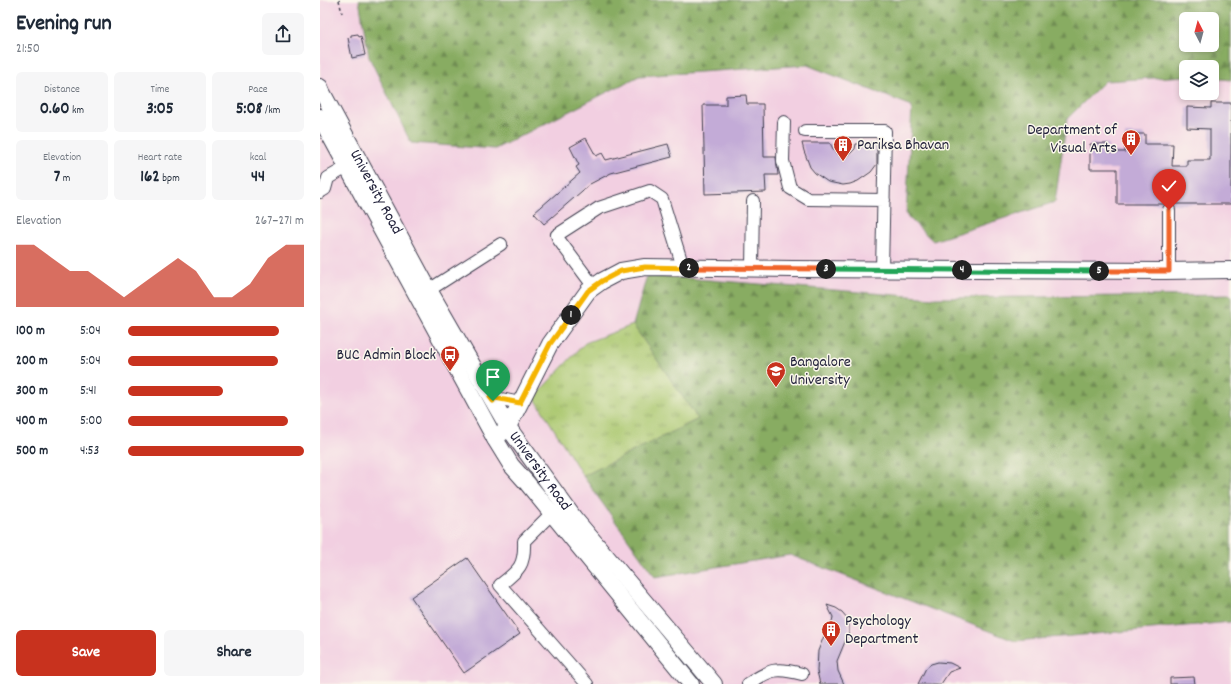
<!DOCTYPE html>
<meta charset="utf-8">
<style>
body{margin:0;font-family:Dekko,sans-serif;background:#f6f6f7;color:#1f2937;height:100vh;display:flex;flex-direction:column;font-size:15px;white-space:nowrap}
*{box-sizing:border-box;margin:0}
p{font-size:13px;color:#747a83}
.icon{flex:none;width:22px;height:22px;fill:none;stroke:currentColor;stroke-width:2;stroke-linecap:round;stroke-linejoin:round}
.map{position:relative;flex:1;overflow:hidden}
.drawer{display:flex;flex-direction:column;background:#fff;width:320px}
.drawer>*{flex:none}
.needle{width:26px;rotate:354deg}
.tools{position:absolute;left:859px;top:12px;display:grid;gap:8px}
.tools a{display:grid;place-items:center;width:40px;height:40px;border-radius:6px;background:#fff;box-shadow:0 2px 6px #0003;font-size:20px}
.pin{position:absolute;display:grid;place-items:center;width:34px;height:34px;color:#fff;margin:-41px -17px;border-radius:50% 50% 50% 0;rotate:-45deg;box-shadow:0 0 4px #0007}
.pin .icon{rotate:45deg}
.km{position:absolute;width:20px;height:20px;margin:-10px;border-radius:50%;background:#222;color:#fff;font-size:11px;line-height:20px;text-align:center}
.round{display:grid;place-items:center;flex:none;width:42px;height:42px;border-radius:6px;background:#f6f6f7}
.headline{display:flex;align-items:center;justify-content:space-between;height:68px;padding:0 16px}
h1{font-size:22px;font-weight:700;line-height:30px}
.stats{display:grid;grid-template-columns:repeat(3,1fr);gap:6px;height:68px;padding:4px 16px}
.stats div{display:grid;align-content:center;border-radius:6px;background:#f6f6f7;text-align:center}
.stats b{font-size:17px;font-weight:700}
.stats small{font-size:11px;font-weight:400}
.stats p{font-size:11px}
.chart{height:112px;padding:8px 16px}
.chart p{display:flex;justify-content:space-between}
.chart svg{width:100%;height:72px;margin-top:4px;fill:#c8321e;opacity:.7}
.button{display:flex;gap:8px;margin-top:auto;padding:8px 16px}
.button a{flex:1;height:46px;border-radius:6px;background:#c8321e;color:#fff;font-size:16px;font-weight:700;line-height:46px;text-align:center}
.button a+a{background:#f6f6f7;color:#1f2937}
ul{padding:0 16px;list-style:none;font-size:13px}
li{display:grid;grid-template-columns:64px 48px 1fr;align-items:center;height:30px}
li i{height:10px;border-radius:5px;background:#c8321e}
main{display:flex;flex:1;min-height:0}
.map>svg:first-child{display:block}
.built{fill:#f2cfe1;fill-rule:evenodd}
.forest{fill:url(#forest-firs);stroke:#55674e;fill-rule:evenodd}
.park{fill:url(#park-tufts);stroke:#667556}
.building{fill:#c3abd7}
.lines{fill:none;stroke-linecap:round;stroke-linejoin:round}
.minor-casing{stroke:#403e4f;stroke-width:14}
.major-casing{stroke:#403e4f;stroke-width:18}
.path{stroke:#403e4f;stroke-width:1.5;stroke-dasharray:3 3;stroke-linecap:butt}
.minor{stroke:#fff;stroke-width:12}
.major{stroke:#fff;stroke-width:16}
.split-1-casing{stroke:#fff;stroke-width:8}
.split-2-casing{stroke:#fff;stroke-width:8}
.split-3-casing{stroke:#fff;stroke-width:8}
.split-4-casing{stroke:#fff;stroke-width:8}
.split-5-casing{stroke:#fff;stroke-width:8}
.split-6-casing{stroke:#fff;stroke-width:8}
.split-1{stroke:#f5b400;stroke-width:5}
.split-2{stroke:#f5b400;stroke-width:5}
.split-3{stroke:#f0652b;stroke-width:5}
.split-4{stroke:#22a559;stroke-width:5}
.split-5{stroke:#22a559;stroke-width:5}
.split-6{stroke:#f0652b;stroke-width:5}
.labels{text-anchor:middle;dominant-baseline:central;stroke-width:3;stroke-linejoin:round;paint-order:stroke}
.poi-label{font-size:16px;fill:#22223b;stroke:#fbf7ec;text-anchor:start}
.street-label{font-size:16px;fill:#22223b;stroke:#fbf7ec}
</style>
<main>
<section class="drawer">
<div class="headline"><div><h1>Evening run</h1><p>21:50</p></div><a class="round"><svg class="icon" aria-label="share" viewBox="0 0 24 24"><path d="M12 15V3M7 8l5-5 5 5M5 13v7h14v-7"/></svg></a></div>
<div class="stats">
<div><p>Distance</p><b>0.60<small> km</small></b></div>
<div><p>Time</p><b>3:05</b></div>
<div><p>Pace</p><b>5:08<small> /km</small></b></div>
</div>
<div class="stats">
<div><p>Elevation</p><b>7<small> m</small></b></div>
<div><p>Heart rate</p><b>162<small> bpm</small></b></div>
<div><p>kcal</p><b>44</b></div>
</div>
<div class="chart"><p><span>Elevation</span>267–271 m</p>
<svg viewBox="0 0 160 44" preserveAspectRatio="none"><path d="M0 44V6L10 6L20 14L30 22L40 22L50 30L60 38L70 30L80 22L90 14L100 22L110 38L120 38L130 30L140 14L150 6L160 6V44z"/></svg>
</div>
<ul>
<li><b>100 m</b>5:04<i style="width:86%"></i></li>
<li><b>200 m</b>5:04<i style="width:85%"></i></li>
<li><b>300 m</b>5:41<i style="width:54%"></i></li>
<li><b>400 m</b>5:00<i style="width:91%"></i></li>
<li><b>500 m</b>4:53<i style="width:100%"></i></li>
</ul>
<div class="button"><a>Save</a><a>Share</a></div>
</section>
<div class="map">
<svg width="911" height="684" viewBox="0 0 911 684">
<defs>
<pattern id="forest-firs" width="22" height="20" patternUnits="userSpaceOnUse"><rect width="22" height="20" fill="#88ac62"/><path d="M5 1l3.5 6h-7zM16 11l3.5 6h-7z" fill="#6f8c52"/></pattern>
<pattern id="park-tufts" width="24" height="20" patternUnits="userSpaceOnUse"><rect width="24" height="20" fill="#abc870"/><path d="M3 7l-1-3M5 7V3M7 7l1-3M15 17l-1-3M17 17v-4M19 17l1-3" fill="none" stroke="#8ba25d"/></pattern>
</defs>
<rect width="100%" height="100%" fill="#fbf7ec"/>
<filter id="ink" filterUnits="userSpaceOnUse"><feTurbulence type="fractalNoise" baseFrequency=".025" numOctaves="2"/><feDisplacementMap in="SourceGraphic" scale="8" xChannelSelector="R" yChannelSelector="G"/><feConvolveMatrix kernelMatrix="1 2 1 2 8 2 1 2 1" color-interpolation-filters="sRGB"/></filter>
<filter id="wash" filterUnits="userSpaceOnUse"><feTurbulence type="fractalNoise" baseFrequency=".012" numOctaves="4" result="noise"/><feDisplacementMap in="SourceGraphic" scale="16" xChannelSelector="R" yChannelSelector="G"/><feGaussianBlur stdDeviation="0.9" result="paint"/><feColorMatrix in="noise" values="0 0 0 0 0 0 0 0 0 0 0 0 0 0 0 0 0 1.4 0 .05"/><feComposite in="paint" operator="in"/></filter>
<g filter="url(#wash)">
<rect width="100%" height="100%" fill="#ede0be"/>
<path class="built" d="M0,0H911V684H0ZM866,19H892V45H866ZM866,67H892V93H866Z"/>
<path class="forest" d="M39,0H911V80L892,78V67H866V76L785,81L747,119L735,202L613,241L586,215L592,106L487,65L319,76L175,149L91,143L49,57ZM866,19H892V45H866Z
M327,275L614,298L911,295V622L695,641L470,555L335,577L263,476L378,419L313,325Z"/>
<path class="park" d="M313,325L378,419L263,476L214,397L265,343Z"/>
<g id="blocks">
<path class="building" d="M38,34L39,37L41,36L45,55L32,58L28,38L31,37V35Z
M426,95L427,104H443L444,157H456L458,175H445L446,192L385,194L383,105H406V96Z
M891,103H911V204H853L849,203L845,204H797V169H770V144H788V152H805V134H825V144H853L852,166H867V160H890V129L867,128V107L891,108Z
M266,138L276,156L282,153L286,160L348,144L352,157L291,173L270,184L224,224L214,213L260,173L256,167L259,165L250,147Z
M482,143H510L514,151L521,156L530,154L535,149L536,144L557,143V164L551,172L538,181L530,184L523,185L508,182L495,173L490,167L484,151Z
M147,558L200,634L144,673L91,597Z
M507,605L516,608L522,612L528,619L529,625V632L517,661L518,671L524,684H500L497,671L498,651L504,636L512,622L513,617Z
M618,662L630,663L640,668L629,672L621,684H598L606,668L611,664Z
M874,677L875,684H850V678Z"/>
</g>
</g>
<g filter="url(#ink)">
<use href="#blocks" fill-opacity="0" stroke="#403e4f" stroke-width="1"/>
<g class="lines">
<defs>
<path id="minor" d="M464,122L463,161L470,188L488,199L564,200
M485,131H565L562,270
M0,192L5,189L8,178L27,167
M849,210V271
M432,269L433,201
M274,287L239,240L237,235L279,208L330,191L342,199L363,267
M109,290L181,244
M171,397L200,403
M232,513L204,541C205,566 199,570 180,585L267,684
M428,684C451,669 456,667 482,674"/>
<g id="major">
<path id="s1" d="M0,87L2,92L109,290L188,427L254,518L394,684"/>
<path d="M0,117L175,439L191,465L207,483L371,684"/>
<path d="M175,439L188,427L230,344L268,291L282,281L301,271L325,267L473,269L845,271L911,270"/>
</g>
</defs>
<use href="#minor" class="minor-casing"/>
<use href="#major" class="major-casing"/>
<path class="path" d="M19,0L22,13"/>
<use href="#minor" class="minor"/>
<use href="#major" class="major"/>
</g>
</g>
<g class="lines" filter="url(#ink)">
<defs>
<path id="split-1" d="M173,401L170,397L200,403L230,344L251,315"/>
<path id="split-2" d="M251,315L268,291L282,281L301,271L325,267L369,268"/>
<path id="split-3" d="M369,268L506,269"/>
<path id="split-4" d="M506,269L642,270"/>
<path id="split-5" d="M642,270L779,271"/>
<path id="split-6" d="M779,271H849V210"/>
</defs>
<use href="#split-1" class="split-1-casing"/>
<use href="#split-2" class="split-2-casing"/>
<use href="#split-3" class="split-3-casing"/>
<use href="#split-4" class="split-4-casing"/>
<use href="#split-5" class="split-5-casing"/>
<use href="#split-6" class="split-6-casing"/>
<use href="#split-1" class="split-1"/>
<use href="#split-2" class="split-2"/>
<use href="#split-3" class="split-3"/>
<use href="#split-4" class="split-4"/>
<use href="#split-5" class="split-5"/>
<use href="#split-6" class="split-6"/>
</g>
<defs>
<symbol id="building-pin" viewBox="-11 -11 22 30"><path d="M0 17L-7.5 6A9.5 9.5 0 1 1 7.5 6Z" fill="#c8321e" stroke="#fbf7ec"/><path d="M-4-6H4V6H1V3H-1V6H-4ZM-2.5-4.3h1.7v1.8h-1.7ZM.8-4.3h1.7v1.8H.8ZM-2.5-1h1.7V.8h-1.7ZM.8-1h1.7V.8H.8Z" fill="#fff"/></symbol>
<symbol id="bus-pin" viewBox="-11 -11 22 30"><path d="M0 17L-7.5 6A9.5 9.5 0 1 1 7.5 6Z" fill="#c8321e" stroke="#fbf7ec"/><path d="M-5-6H5V4H4V6H2V4H-2V6H-4V4H-5ZM-3.5-4V0h7V-4ZM-3.5 1.2v1.5H-2V1.2ZM2 1.2v1.5H3.5V1.2Z" fill="#fff"/></symbol>
<symbol id="university-pin" viewBox="-11 -11 22 30"><path d="M0 17L-7.5 6A9.5 9.5 0 1 1 7.5 6Z" fill="#c8321e" stroke="#fbf7ec"/><path d="M0-5L7-2L0 1L-7-2ZM-4 1L0 2.5L4 1V4Q0 6-4 4Z" fill="#fff"/></symbol>
</defs>
<g fill-rule="evenodd">
<use href="#building-pin" x="800" y="128" width="22" height="30"/>
<use href="#building-pin" x="512" y="134" width="22" height="30"/>
<use href="#bus-pin" x="119" y="344" width="22" height="30"/>
<use href="#university-pin" x="445" y="360" width="22" height="30"/>
<use href="#building-pin" x="500" y="619" width="22" height="30"/>
</g>
<g class="labels">
<g class="poi-label">
<text x="797" y="130" text-anchor="end">Department of<tspan x="797" dy="18">Visual Arts</tspan></text>
<text x="537" y="145">Pariksa Bhavan</text>
<text x="116" y="355" text-anchor="end">BUC Admin Block</text>
<text x="470" y="362">Bangalore<tspan x="470" dy="18">University</tspan></text>
<text x="525" y="621">Psychology<tspan x="525" dy="18">Department</tspan></text>
</g>
<g class="street-label">
<text stroke="none"><textPath href="#s1" startOffset="119">University Road</textPath></text>
<text stroke="none"><textPath href="#s1" startOffset="443">University Road</textPath></text>
</g>
</g>
</svg>
<div class="tools">
<a><svg class="needle" viewBox="-14 -14 28 28"><path d="M0-13l5 13h-10z" fill="#e53935"/><path d="M0 13l5-13h-10z" fill="#747a83"/></svg></a>
<a><svg class="icon" aria-label="layers" viewBox="0 0 24 24"><path d="M12 4l9 5-9 5-9-5zM3 14l9 5 9-5"/></svg></a>
</div>
<div class="pin" style="left:173px;top:401px;background:#1e9e55"><svg class="icon" aria-label="arrive" viewBox="0 0 24 24"><path d="M6 21V4h12l-3 4 3 4H6"/></svg></div>
<div class="pin" style="left:849px;top:210px;background:#d93025"><svg class="icon" aria-label="check" viewBox="0 0 24 24"><path d="M5 12l5 5 9-10"/></svg></div>
<b class="km" style="left:251px;top:315px">1</b>
<b class="km" style="left:369px;top:268px">2</b>
<b class="km" style="left:506px;top:269px">3</b>
<b class="km" style="left:642px;top:270px">4</b>
<b class="km" style="left:779px;top:271px">5</b>
</div>
</main>
